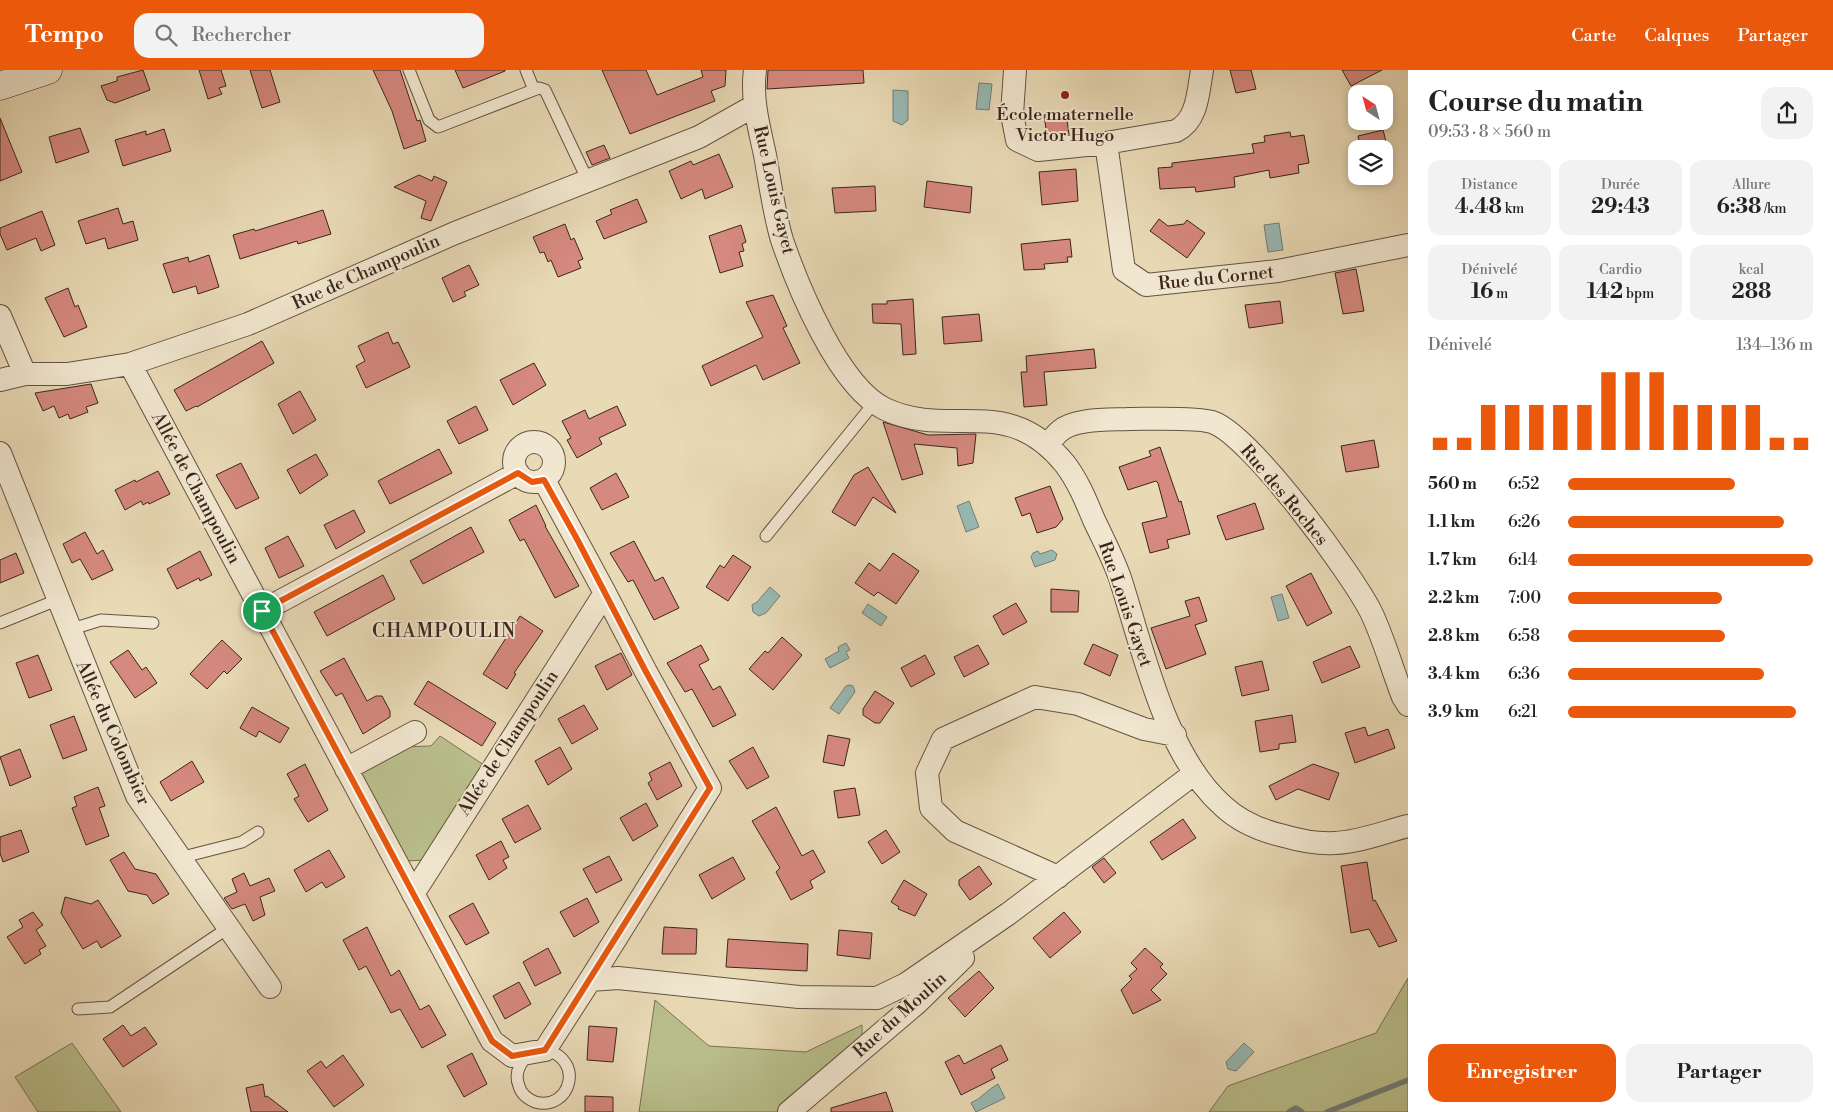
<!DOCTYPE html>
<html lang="fr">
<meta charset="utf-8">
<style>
body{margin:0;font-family:"Libre Bodoni",serif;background:#f2f2f2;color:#222;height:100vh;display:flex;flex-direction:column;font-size:19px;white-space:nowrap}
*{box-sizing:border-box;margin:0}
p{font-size:16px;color:#767676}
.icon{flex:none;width:28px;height:28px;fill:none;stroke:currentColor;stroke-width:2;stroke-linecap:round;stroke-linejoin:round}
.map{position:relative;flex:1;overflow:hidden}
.panel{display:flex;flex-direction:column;background:#fff;width:425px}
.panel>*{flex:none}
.needle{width:32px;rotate:324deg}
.fabs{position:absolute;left:1348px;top:15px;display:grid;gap:10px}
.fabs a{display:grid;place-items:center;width:45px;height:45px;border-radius:10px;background:#fff;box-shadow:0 2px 8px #0003;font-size:25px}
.pin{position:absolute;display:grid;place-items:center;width:42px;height:42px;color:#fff;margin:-21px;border:2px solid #fff;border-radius:50%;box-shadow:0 1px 5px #0007}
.round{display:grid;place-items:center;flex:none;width:52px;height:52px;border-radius:15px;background:#f2f2f2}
.summary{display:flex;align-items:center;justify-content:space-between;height:85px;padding:0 20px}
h1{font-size:28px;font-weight:800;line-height:38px}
.stats{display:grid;grid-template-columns:repeat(3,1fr);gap:8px;height:85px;padding:5px 20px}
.stats div{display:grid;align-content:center;border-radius:12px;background:#f2f2f2;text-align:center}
.stats b{font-size:21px;font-weight:800}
.stats small{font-size:14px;font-weight:400}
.stats p{font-size:14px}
.chart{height:140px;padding:10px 20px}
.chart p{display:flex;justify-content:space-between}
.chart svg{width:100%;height:90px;margin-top:5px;stroke:#ea580c;stroke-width:6}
.cta{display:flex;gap:10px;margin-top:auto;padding:10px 20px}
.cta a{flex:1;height:58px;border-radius:15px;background:#ea580c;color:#fff;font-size:20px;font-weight:800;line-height:58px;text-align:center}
.cta a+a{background:#f2f2f2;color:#222}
ul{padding:0 20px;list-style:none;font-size:16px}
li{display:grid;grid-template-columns:80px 60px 1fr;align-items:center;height:38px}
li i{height:12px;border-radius:6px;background:#ea580c}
header{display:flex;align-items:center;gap:30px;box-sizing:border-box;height:70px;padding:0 25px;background:#ea580c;color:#fff}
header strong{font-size:24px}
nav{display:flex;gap:28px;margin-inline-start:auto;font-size:18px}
.search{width:350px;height:45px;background:#f2f2f2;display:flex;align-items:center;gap:12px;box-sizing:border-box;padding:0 18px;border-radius:15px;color:#767676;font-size:19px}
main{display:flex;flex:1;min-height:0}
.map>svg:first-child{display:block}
.green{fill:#b9bf8c;stroke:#7a7254}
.water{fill:#99bab4;stroke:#737e77}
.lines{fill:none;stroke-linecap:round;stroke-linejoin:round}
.stream{stroke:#737e77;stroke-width:5.5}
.building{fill:#d6897f;stroke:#3b251c}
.service-casing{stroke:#665242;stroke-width:13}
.minor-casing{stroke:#665242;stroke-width:24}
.secondary-casing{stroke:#3b251c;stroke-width:29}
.service{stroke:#f1e7d0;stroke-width:11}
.minor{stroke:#f1e7d0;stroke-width:22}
.secondary{stroke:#f1e7d0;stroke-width:28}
.route-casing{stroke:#fff;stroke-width:10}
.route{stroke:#ea580c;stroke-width:6}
.poi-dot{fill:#8f2418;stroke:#f1e7d0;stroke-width:2}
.labels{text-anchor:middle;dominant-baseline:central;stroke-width:4;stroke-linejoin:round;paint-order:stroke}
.poi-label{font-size:18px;fill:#3b251c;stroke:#f1e7d0}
.street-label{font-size:18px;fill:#3b251c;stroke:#f1e7d0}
.neighbourhood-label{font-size:19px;letter-spacing:1px;fill:#3b251c;stroke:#f1e7d0}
</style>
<header>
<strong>Tempo</strong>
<div class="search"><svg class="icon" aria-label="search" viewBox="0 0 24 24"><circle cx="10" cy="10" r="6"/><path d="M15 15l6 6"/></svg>Rechercher</div>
<nav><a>Carte</a><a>Calques</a><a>Partager</a></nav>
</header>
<main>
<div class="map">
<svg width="1408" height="1042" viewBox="0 0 1408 1042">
<rect width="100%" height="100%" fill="#e9dab6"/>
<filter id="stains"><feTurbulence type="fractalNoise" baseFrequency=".004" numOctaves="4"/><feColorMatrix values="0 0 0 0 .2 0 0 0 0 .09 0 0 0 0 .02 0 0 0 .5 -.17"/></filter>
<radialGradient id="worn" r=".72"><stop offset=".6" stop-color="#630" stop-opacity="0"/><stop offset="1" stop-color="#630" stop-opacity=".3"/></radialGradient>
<path class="green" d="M440,666L487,697L424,790L407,791L361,702L401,677L431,676Z
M1408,908V1042H1209L1228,1016L1376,963Z
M655,930L709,976L806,982L862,955V989L779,1042H639Z
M72,973L121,1042H38L15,1007Z"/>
<path class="water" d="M979,13L992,14L989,40L976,39Z
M893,20L908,21V50L902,55L893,51Z
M1279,153L1283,180L1268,182L1264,155Z
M969,431L979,457L966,462L957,436Z
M1052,480L1057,484L1055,490L1035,497L1031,487L1033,483L1038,481L1040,484Z
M770,517L780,526L766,543L759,546L753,542L752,535L757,532Z
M1282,524L1289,548L1278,551L1271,527Z
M868,534L887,547L881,556L862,543Z
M846,573L850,580L846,582L849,588L830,598L825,589L839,581L838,577Z
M850,615L853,616L855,622L839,644L830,638L846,616Z
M1244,973L1254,982L1236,1001L1228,999L1226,992Z
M998,1014L1005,1028L976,1042L971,1033C982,1028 988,1019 998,1014Z"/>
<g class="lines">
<path class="stream" d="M1289,1042L1296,1038L1302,1042
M1327,1042L1408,1010"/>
</g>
<path class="building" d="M143,0L150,20L115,33L107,30L101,16L117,11V7Z
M199,0H221L226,16L219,18L222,24L208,29Z
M250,0H270L280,32L262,38Z
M373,0H400L417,51L420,50L426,71L404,79L392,41Z
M455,0H505V1L463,18Z
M602,0H646L657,25L703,7L701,0H726L725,16L711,21L715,31L630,64Z
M768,0H863L864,13L767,19Z
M1230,0H1251L1256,19L1236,23Z
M1342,0H1382L1351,16Z
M1066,43L1069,64L1047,66L1044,45Z
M0,48L22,102L0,111Z
M80,58L89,82L56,93L49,67Z
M164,59L171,81L123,96L115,70L146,61V65Z
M1383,60L1388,79H1361L1358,66Z
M1290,62L1291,67L1304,65L1309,93L1298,95L1299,103L1270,108L1269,100L1234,107L1235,117L1196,122L1195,117L1160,119L1158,98L1172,97V93L1254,83L1252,74L1265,72L1264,66Z
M604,75L610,88L592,95L586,82Z
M719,84L733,117L705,129L702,119L681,129L669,101L691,91L693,95Z
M1076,99L1078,131L1042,135L1039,102Z
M419,105L432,111L434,106L447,112L431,151L421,148L426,131L394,117Z
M927,111L972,117L970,143L924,137Z
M875,116L876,141L835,143L832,118Z
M637,129L647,152L604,169L596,151L612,144L610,140Z
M118,138L123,154L133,151L138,170L108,179L105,168L86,174L78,151Z
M323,140L331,164L298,174L297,171L240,189L233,165L254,159L255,161Z
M42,141L55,175L41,181L36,168L7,180L0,164V158Z
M1159,149L1168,156L1184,154L1187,150L1205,163L1187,188L1150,161Z
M565,154L571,170L574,168L583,189L578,191L581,198L558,207L551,190L548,192L544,182L540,183L533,167Z
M741,155L746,172L742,174L744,181L739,182L743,196L720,203L709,166Z
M1070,169L1072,187H1067L1068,192L1044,194L1045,199L1024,200L1021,174Z
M209,185L219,217L198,224L196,216L173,223L163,194L188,187L189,192Z
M469,195L479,215L464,222L466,226L453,232L442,208Z
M1356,199L1364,241L1343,244L1335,203Z
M68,218L75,237L78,235L87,257L64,267L45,228Z
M773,225L787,256L783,258L800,293L763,310L756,295L711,316L702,296L763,267L746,232Z
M913,229L916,284L903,285L901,254L873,253L872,234H887V231Z
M1280,231L1283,253L1249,258L1245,235Z
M979,244L982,271L944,274L942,247Z
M388,262L393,274L398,272L410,297L366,318L356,296L365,291L358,276Z
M262,271L274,293L197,337L196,336L186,341L174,320Z
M1094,279L1096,298L1044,302L1047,335L1024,337L1021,302H1027L1026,286Z
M534,293L546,315L513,335L500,310Z
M91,314L98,333L86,337L88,342L70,349L68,344L59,348L54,336L43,341L35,323Z
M300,321L316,350L293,364L278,334Z
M476,336L488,360L459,374L447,351Z
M617,336L626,355L599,368L602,374L577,388L567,370L571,368L562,351L585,340L589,349Z
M883,352L928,365L976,364L973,393L958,396L957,378L914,374L923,404L902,410Z
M1374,370L1379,397L1346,402L1341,376Z
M1160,377L1179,432L1181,431L1190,464L1167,470L1169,478L1150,483L1142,453L1167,447L1158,413L1156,411L1128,420L1119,397L1151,386L1149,381Z
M439,379L452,403L390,434L378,411Z
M316,384L328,405L300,424L287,400Z
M241,393L259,428L236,439L216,405Z
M868,397L896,443L873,427L855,456L832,442L854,405Z
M158,401L170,424L149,434L148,432L143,435L141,431L125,440L115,420L135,410L136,412Z
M616,403L629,427L602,440L590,418Z
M1050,416L1063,449L1056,457L1037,463L1030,443L1022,446L1015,428Z
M1255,433L1264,459L1226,470L1217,446Z
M536,435L546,456H545L579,516L555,528L524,469L520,471L509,450Z
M354,440L365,462L336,479L324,455Z
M471,457L484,482L423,514L410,491Z
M85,462L97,484L103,480L113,500L92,510L80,489L72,493L63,474Z
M288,466L304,496L279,508L265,478Z
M634,471L655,511L663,507L679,538L654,550L633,510L628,512L610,483Z
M200,481L212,505L200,511L199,508L177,519L167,499Z
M16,483L24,503L0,513V490Z
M893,483L919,501L896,534L878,522L874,526L855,513L869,493L880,501Z
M733,485L751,497L728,531L706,517L720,495L724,498Z
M1311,503L1332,543L1307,556L1286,516Z
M383,505L395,529L327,566L314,542Z
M1051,519L1079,521L1078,542H1051Z
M1199,527L1207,551L1195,555L1206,584L1166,599L1151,558L1190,546L1185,531Z
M1016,533L1027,552L1003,565L993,546Z
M520,546L543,561L514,603L516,604L507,619L483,604Z
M782,567L802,585L773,620L749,599L765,581L768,583Z
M222,570L242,589L227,604L224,601L207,619L190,604Z
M1093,574L1118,585L1110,606L1084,594Z
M701,575L709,590L699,595L713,620L720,616L736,645L713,657L692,619L685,622L667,593Z
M978,575L989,594L964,607L954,587Z
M1350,576L1360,597L1322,613L1313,592Z
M128,580L142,600L146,597L157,613L135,628L110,592Z
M621,583L632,605L607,620L595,596Z
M38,585L52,620L29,628L16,593Z
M925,585L935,604L911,617L901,598Z
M344,588L367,631L376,626H382L390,641V647L363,664L342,623L336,626L320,601Z
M1262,591L1269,620L1242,626L1235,597Z
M428,611L496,653L482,676L414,634Z
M875,621L894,633L880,653H875L863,645V639Z
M584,635L598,659L572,674L558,649Z
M252,637L289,658L280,673L259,661L256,667L240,658Z
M1292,645L1296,672L1279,674V679L1260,682L1255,651Z
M74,646L87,680L63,689L50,655Z
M1365,657L1368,666L1388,659L1395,678L1355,693L1345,663Z
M828,665L850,669L844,696L823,692Z
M560,677L572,699L548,715L535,691Z
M753,677L769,707L747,719L729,691Z
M20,679L31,707L10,716L0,687Z
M192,691L204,712L171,731L160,712Z
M670,692L682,716L657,730L648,713L652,710L649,703Z
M305,694L328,740L308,752L294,729L299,726L287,704Z
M1313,694L1339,703L1329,730L1298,719L1276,730L1269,716Z
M98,717L105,736L99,738L109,766L86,775L72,738L77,736L74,727Z
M855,718L860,745L838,748L834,721Z
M646,733L658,756L633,771L620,748Z
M528,735L541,759L515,773L502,749Z
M776,737L802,786L813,780L825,802L810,811L813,818L791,830L776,802L780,798L752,751Z
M1183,749L1196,768L1162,790L1150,772Z
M21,760L29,782L3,792L0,783V767Z
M886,760L900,782L882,794L868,772Z
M501,771L509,787L503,790L507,798L489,810L476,785Z
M329,780L345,807L326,818L322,812L306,822L294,800Z
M124,782L135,799L156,804L169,824L153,834L147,825L128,821L110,790Z
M609,786L622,810L596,823L583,799Z
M733,787L745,809L712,829L699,805Z
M1104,788L1116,803L1104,813L1092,797Z
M1367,792L1373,831L1375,830L1397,871L1379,877L1369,859L1351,863L1341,796Z
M979,796L992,814L970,830L959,815V810Z
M244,803L250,816L269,808L275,821L260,827L265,845L253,851L245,834L232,839L224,828L237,822L232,809Z
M904,810L927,824L915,846L898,839L899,837L891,832Z
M65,827L91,834L98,830L121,866L101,878L97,871L83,879L61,843Z
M587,828L599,852L574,867L560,842Z
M473,833L489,863L466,875L449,846Z
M33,842L43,855L36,860L46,876L39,880L41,884L25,894L7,867L23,857L19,850Z
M1064,842L1081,862L1050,888L1033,868Z
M367,857L391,906L399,900L420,940L429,935L446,965L422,978L400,939L391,943L366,896L359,900L343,870Z
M664,857L697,859L696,884H662Z
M839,860L872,863L870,889L837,885Z
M728,869L808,874L807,901L726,897Z
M548,878L561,903L535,916L523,892Z
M1145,878L1163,894L1160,897L1167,904L1151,920L1161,930L1133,944L1121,920L1132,909L1129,906L1137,899L1131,893Z
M979,901L994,918L965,947L948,928Z
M519,912L531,934L505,949L493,926Z
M123,955L131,966L145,957L157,974L123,997L103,969Z
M589,956L617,958L613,992L587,990Z
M1001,975L1008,990L991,999L995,1008L961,1025L945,992L959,985L964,994Z
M472,983L487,1014L464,1027L447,996Z
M343,985L364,1015L334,1037L307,1001L321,991L326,998Z
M263,1014L265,1027L267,1026L288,1042H251L246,1018Z
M886,1022L893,1042H831V1038Z
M585,1026L613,1027V1042H585Z"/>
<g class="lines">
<defs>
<path id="service" d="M409,0L429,50L438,57L539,18L545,20L588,111
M526,0L534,20
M766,466L874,333
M0,553L57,530
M69,560L101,550L153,553
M179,788L242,772L258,762
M78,939L110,937L228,858
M528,985C520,993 514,1004 519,1016C521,1024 528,1029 535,1032C570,1042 586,989 545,980"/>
<path id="minor" d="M755,0C751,29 759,57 765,85C770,113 774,143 782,170C798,217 839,317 885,339C951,370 1007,322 1065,394C1078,411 1086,431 1094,450C1103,469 1113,488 1120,508C1143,579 1165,685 1223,736C1240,752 1262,761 1284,766C1301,771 1317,774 1335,773C1360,772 1384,762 1408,756
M1015,0L1012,44L1017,70L1038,80L1106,73L1176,61C1198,50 1198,22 1202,0
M1106,73L1124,200L1146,215L1278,201L1408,175
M0,246L25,304H67L130,294L248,254L455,163L699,67L754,36
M130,294L262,541
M0,310L25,304
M514 392a20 20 0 1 1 40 0a20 20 0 1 1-40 0Z
M1047,375C1051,371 1055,365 1060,361C1074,348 1111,350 1129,349C1148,349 1196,347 1212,352C1250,364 1352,504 1371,542C1384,569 1392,599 1403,627L1408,635
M0,383L137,726L270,917
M518,403L262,541L492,971L512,986L545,980L590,910L618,908L799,927L877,928L906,914L1008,844L1195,703
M346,699L415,662
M1058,807L955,761L931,738L927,703L943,669L1035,627L1078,634L1144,659L1175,665
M413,824L605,523L544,410
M590,910L710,718L645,600L605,523
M789,1042L918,932L963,888"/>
<path id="secondary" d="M0,16L48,0"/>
</defs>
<use href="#service" class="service-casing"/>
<use href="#minor" class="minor-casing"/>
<use href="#secondary" class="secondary-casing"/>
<use href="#service" class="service"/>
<use href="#minor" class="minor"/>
<use href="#secondary" class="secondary"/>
</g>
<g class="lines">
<defs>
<path id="route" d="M518,403L532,412L544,410L577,469L645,600L710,718L545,980L512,986L492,971L262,541Z"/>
</defs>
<use href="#route" class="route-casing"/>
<use href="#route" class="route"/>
</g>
<circle class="poi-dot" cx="1065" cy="25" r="5"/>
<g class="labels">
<g class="poi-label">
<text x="1065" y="44">École maternelle<tspan x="1065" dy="21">Victor Hugo</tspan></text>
</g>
<g class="street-label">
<text transform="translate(774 120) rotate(77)">Rue Louis Gayet</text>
<text transform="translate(366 202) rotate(-24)">Rue de Champoulin</text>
<text transform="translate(1216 208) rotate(-6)">Rue du Cornet</text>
<text transform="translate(196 418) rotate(62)">Allée de Champoulin</text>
<text transform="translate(1284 425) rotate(50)">Rue des Roches</text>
<text transform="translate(1125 534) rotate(71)">Rue Louis Gayet</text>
<text transform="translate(113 663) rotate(66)">Allée du Colombier</text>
<text transform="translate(508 673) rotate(-57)">Allée de Champoulin</text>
<text transform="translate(900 945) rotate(-42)">Rue du Moulin</text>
</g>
<g class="neighbourhood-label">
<text x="444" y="561">CHAMPOULIN</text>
</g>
</g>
<rect width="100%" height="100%" filter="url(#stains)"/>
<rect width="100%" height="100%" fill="url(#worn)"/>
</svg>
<div class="fabs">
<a><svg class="needle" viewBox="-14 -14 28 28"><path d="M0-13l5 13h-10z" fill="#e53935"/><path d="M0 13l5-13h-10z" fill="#767676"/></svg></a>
<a><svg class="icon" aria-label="layers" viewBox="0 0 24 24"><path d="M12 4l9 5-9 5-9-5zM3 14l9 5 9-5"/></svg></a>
</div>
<div class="pin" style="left:262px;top:541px;background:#1e9e55"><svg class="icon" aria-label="arrive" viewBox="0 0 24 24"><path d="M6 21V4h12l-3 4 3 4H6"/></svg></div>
</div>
<section class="panel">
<div class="summary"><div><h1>Course du matin</h1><p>09:53 · 8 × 560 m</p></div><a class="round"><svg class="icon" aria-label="share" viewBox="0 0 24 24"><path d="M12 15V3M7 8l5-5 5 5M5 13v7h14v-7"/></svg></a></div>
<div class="stats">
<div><p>Distance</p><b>4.48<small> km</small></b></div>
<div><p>Durée</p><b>29:43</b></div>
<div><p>Allure</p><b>6:38<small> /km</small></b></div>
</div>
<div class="stats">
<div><p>Dénivelé</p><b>16<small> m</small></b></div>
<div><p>Cardio</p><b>142<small> bpm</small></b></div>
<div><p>kcal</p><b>288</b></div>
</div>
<div class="chart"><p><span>Dénivelé</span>134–136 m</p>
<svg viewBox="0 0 160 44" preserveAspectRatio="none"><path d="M5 44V38M15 44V38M25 44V22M35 44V22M45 44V22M55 44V22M65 44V22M75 44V6M85 44V6M95 44V6M105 44V22M115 44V22M125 44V22M135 44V22M145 44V38M155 44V38"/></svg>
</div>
<ul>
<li><b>560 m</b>6:52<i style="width:68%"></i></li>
<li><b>1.1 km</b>6:26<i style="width:88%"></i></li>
<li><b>1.7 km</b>6:14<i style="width:100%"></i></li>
<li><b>2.2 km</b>7:00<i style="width:63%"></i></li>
<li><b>2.8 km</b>6:58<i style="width:64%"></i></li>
<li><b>3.4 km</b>6:36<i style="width:80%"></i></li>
<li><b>3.9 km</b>6:21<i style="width:93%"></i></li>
</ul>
<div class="cta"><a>Enregistrer</a><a>Partager</a></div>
</section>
</main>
